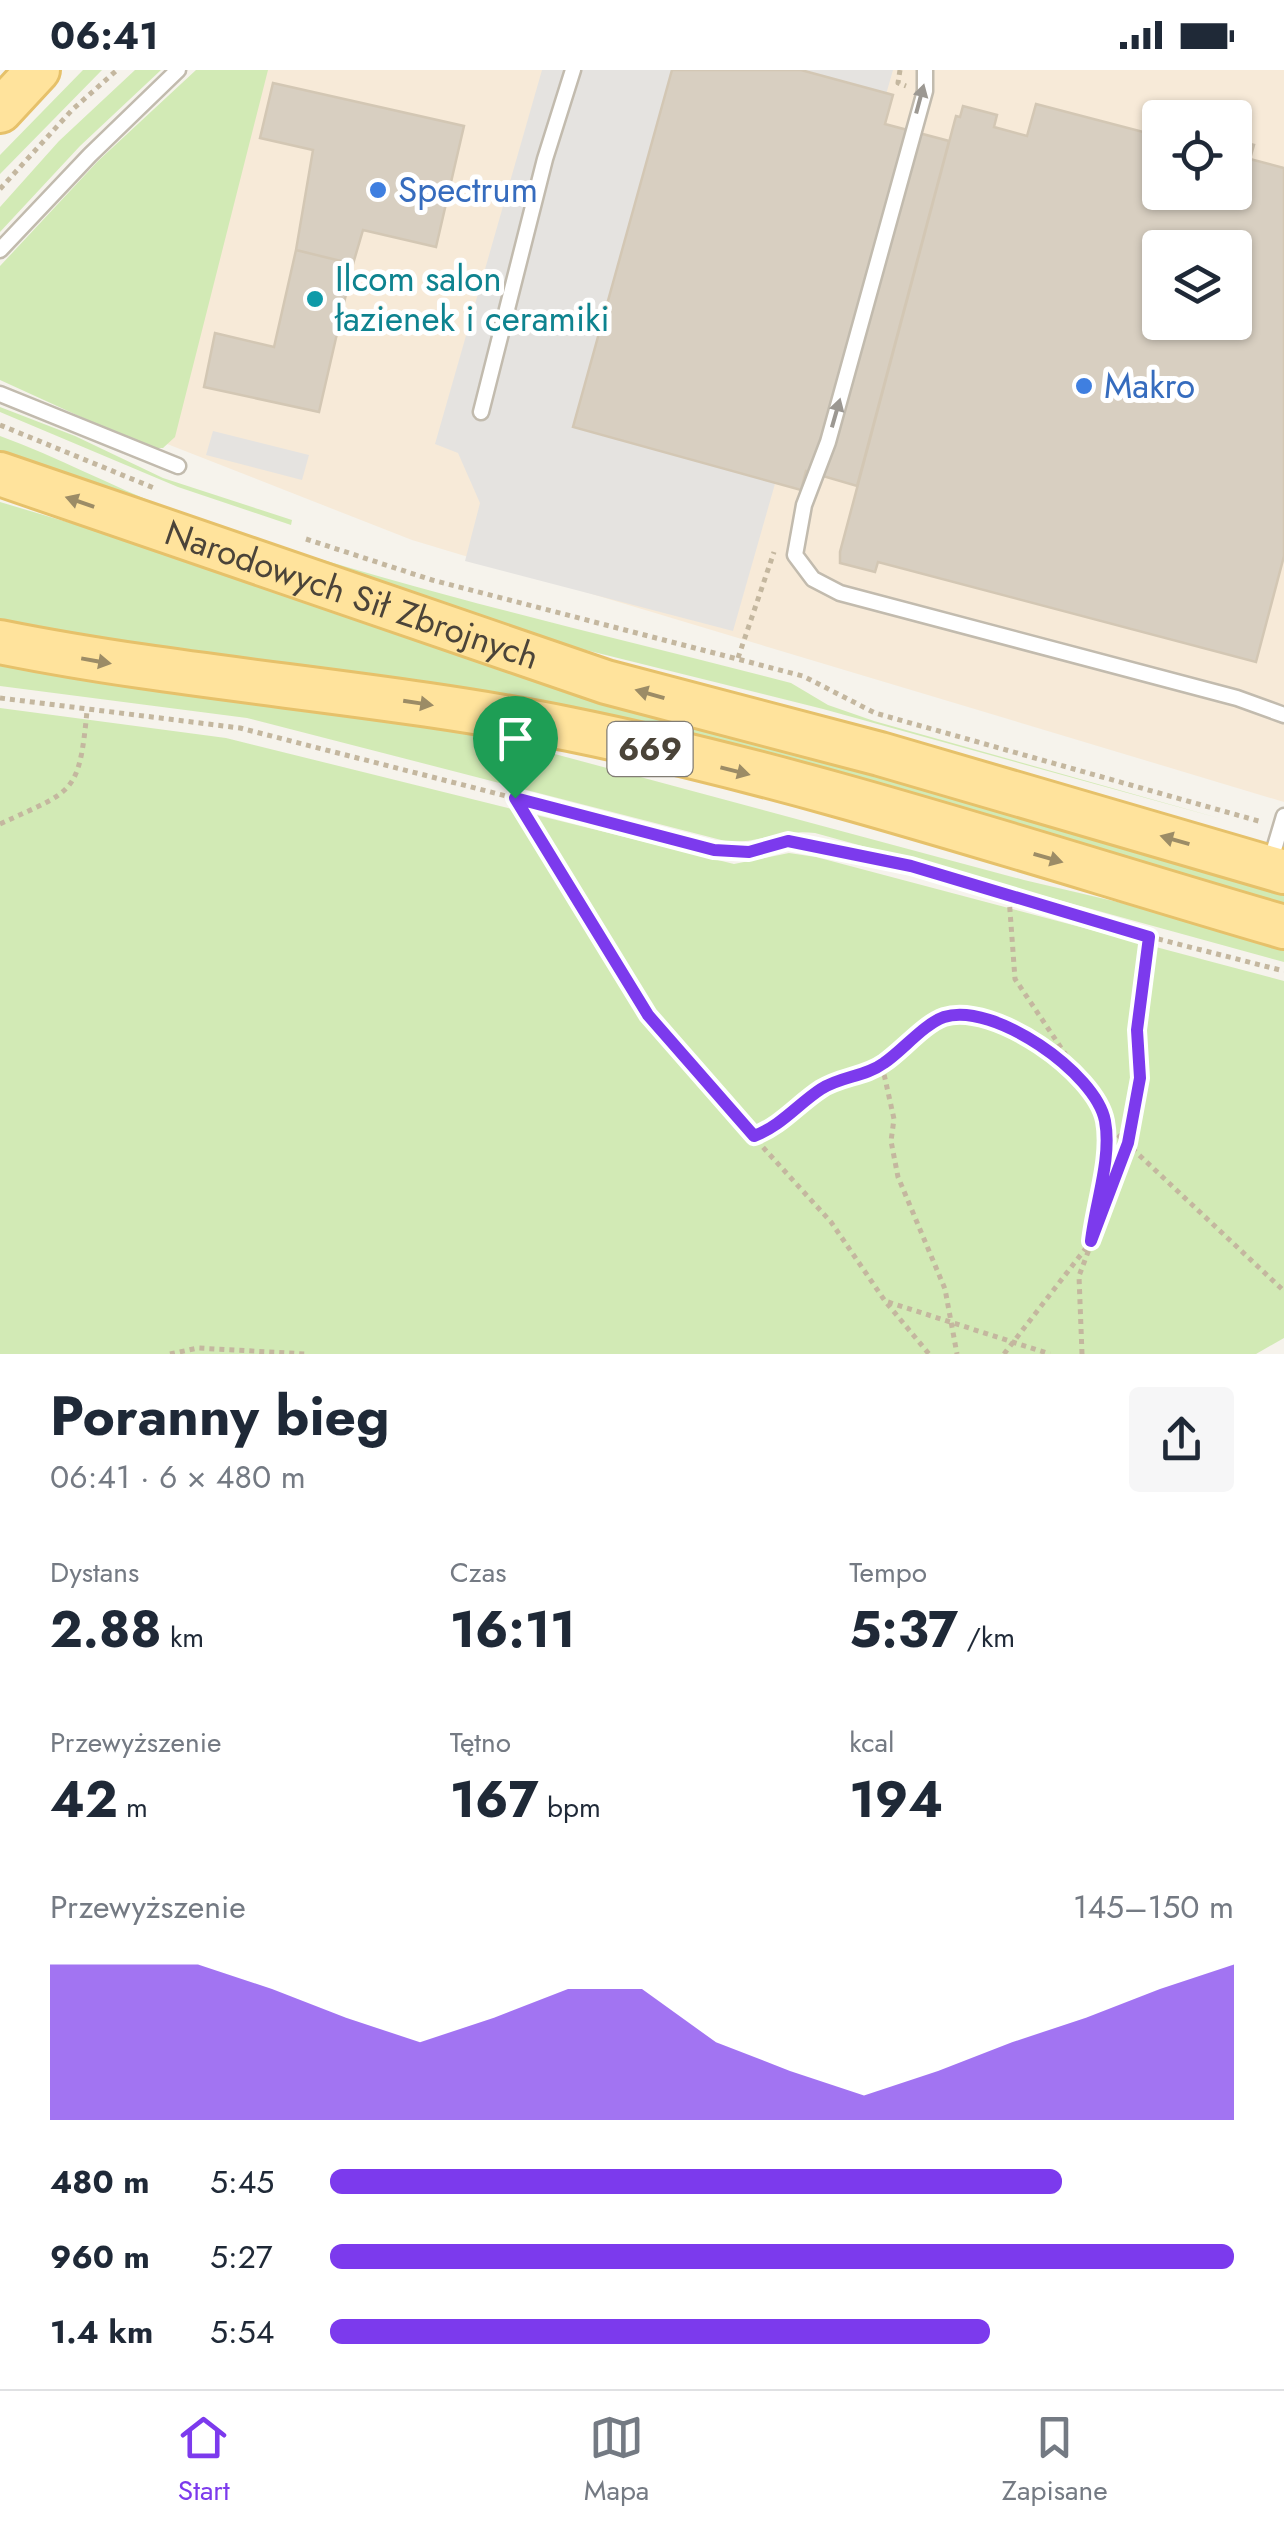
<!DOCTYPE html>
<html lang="pl">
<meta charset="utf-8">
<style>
body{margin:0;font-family:Jost,sans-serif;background:#f6f6f7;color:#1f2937;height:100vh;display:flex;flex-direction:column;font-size:38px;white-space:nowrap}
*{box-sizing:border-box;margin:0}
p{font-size:32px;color:#747a83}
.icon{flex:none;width:55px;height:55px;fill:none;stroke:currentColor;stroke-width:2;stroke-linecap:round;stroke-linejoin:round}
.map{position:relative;height:1284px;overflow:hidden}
.drawer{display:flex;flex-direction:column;background:#fff;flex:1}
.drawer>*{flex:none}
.buttons{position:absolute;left:1142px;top:30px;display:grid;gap:20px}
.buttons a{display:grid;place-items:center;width:110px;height:110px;border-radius:10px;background:#fff;box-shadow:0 2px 8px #0004;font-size:50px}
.pin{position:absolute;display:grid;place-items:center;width:85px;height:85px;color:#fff;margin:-102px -42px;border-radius:50% 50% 50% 0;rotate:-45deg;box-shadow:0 0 10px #0007}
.pin .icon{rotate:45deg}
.round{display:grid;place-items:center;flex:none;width:105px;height:105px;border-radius:10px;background:#f6f6f7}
.summary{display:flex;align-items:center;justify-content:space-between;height:170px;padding:0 50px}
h1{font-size:55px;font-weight:700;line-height:75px}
.stats{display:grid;grid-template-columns:repeat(3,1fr);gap:15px;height:170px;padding:10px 50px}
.stats div{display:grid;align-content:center}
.stats b{font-size:50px;font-weight:700}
.stats small{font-size:28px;font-weight:400}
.stats p{font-size:28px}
.chart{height:280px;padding:20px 50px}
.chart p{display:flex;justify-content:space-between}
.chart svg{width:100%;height:180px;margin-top:10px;fill:#7c3aed;opacity:.7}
ul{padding:0 50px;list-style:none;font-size:32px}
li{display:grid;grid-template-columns:160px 120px 1fr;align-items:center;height:75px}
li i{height:25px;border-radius:12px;background:#7c3aed}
.status{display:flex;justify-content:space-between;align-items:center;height:70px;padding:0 50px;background:#fff;direction:ltr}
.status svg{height:28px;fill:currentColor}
.menu{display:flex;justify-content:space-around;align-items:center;height:140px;border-top:2px solid #e0e1e3;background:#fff;font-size:28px;color:#747a83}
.menu a{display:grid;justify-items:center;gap:5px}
.menu .active{color:#7c3aed}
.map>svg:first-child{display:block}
.commercial{fill:#f7ead8;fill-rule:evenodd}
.green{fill:#d2eab5}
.parking{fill:#e5e3e0}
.building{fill:#d8cfc1;stroke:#d3c7b4;stroke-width:2.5;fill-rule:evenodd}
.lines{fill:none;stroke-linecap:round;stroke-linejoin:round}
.lane-casing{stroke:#c2bbae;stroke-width:19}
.primary-casing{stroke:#e6c16a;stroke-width:48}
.path{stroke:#c4b79f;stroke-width:5;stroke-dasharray:5 5;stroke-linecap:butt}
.lane{stroke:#fff;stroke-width:14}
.primary{stroke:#ffe39c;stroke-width:42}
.oneway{fill:#9c9892}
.oneway2{fill:#9c8c66}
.route-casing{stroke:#fff;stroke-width:20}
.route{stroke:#7c3aed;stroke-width:12}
.shop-dot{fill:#3f7fe0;stroke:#fff;stroke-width:4}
.culture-dot{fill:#0f9aa8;stroke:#fff;stroke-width:4}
.labels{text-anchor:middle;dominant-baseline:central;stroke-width:10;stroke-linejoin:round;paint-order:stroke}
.shield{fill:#fff;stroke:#817c74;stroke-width:2.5}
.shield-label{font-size:32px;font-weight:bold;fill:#4b4439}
.shop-label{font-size:35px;fill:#366cbe;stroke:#fff;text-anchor:start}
.culture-label{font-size:35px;fill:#0d838f;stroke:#fff;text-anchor:start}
.street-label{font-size:35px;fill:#4b4439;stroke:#fff}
</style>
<div class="status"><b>06:41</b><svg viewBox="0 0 49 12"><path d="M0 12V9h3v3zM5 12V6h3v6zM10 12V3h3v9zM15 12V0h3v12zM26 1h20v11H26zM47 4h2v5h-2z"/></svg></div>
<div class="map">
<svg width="1284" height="1284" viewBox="0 0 1284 1284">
<rect width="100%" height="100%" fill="#f6f3ec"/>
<path class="commercial" d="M202,0H1284V732L412,470L93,345ZM1160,48H1235V122H1160ZM1160,178H1235V252H1160Z"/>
<path class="green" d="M83,0H102L0,104V85Z
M135,0H161L80,76L0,162V137L59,71Z
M196,0H268L175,367L163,378H149L0,310V196L98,91Z
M0,337L75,366L163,408L292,450L291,455L178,417L0,342Z
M0,366C58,387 111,416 168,438C371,513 583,559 791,613L828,635L874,651L1222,749L823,639L501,559L0,384Z
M0,432L1284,816V840L736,681L0,558Z
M0,588L484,665L1024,810L1284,871V892L815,763C781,759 760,773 729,772L247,648L0,616Z
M0,638L226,668L734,794L789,783L816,787L1284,911V1268L1256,1284H0Z"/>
<path class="parking" d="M542,0H893L733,561L465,491L480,433L458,383L435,374Z
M213,361L309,385L302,410L206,385Z"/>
<path class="building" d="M672,0H801L893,25L885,54L949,71L857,416L806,401L801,420L573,357Z
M273,13L464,56L436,177L363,160L353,194L296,180L313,80L260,68Z
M1036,34L1147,63L1151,48L1160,50V122H1235V70L1254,75L1250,89L1284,98V486L1256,592L878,492L875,502L840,493V482L956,46L960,47L963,36L997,45L994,57L1027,66ZM1160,178H1235V252H1160Z
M296,180L353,194L319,342L204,317L215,263L274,277Z"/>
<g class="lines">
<defs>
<path id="lane" d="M925,0V21L828,372L804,435L795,485L813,509L840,523L1237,628L1284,645
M0,180L90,85L178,0
M0,324L178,396
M481,342L545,89L573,0
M1270,793L1284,746"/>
<g id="primary">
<path d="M0,41L38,0"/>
<path id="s1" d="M0,404L606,612L880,684L1284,802"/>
<path d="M0,572C188,610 380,621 569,659C810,708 1047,788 1284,857"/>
</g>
</defs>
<use href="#lane" class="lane-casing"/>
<use href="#primary" class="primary-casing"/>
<path class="path" d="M900,0L898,13L906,16
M0,119L72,40L117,0
M0,355L154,418
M306,469L432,510L803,606L875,643L1262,752
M738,588L774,482
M0,628L240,658L714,779L749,782L788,771L911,795L1052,842L1284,901
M515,728L669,974L831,1152L885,1231L929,1284
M0,754C73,720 79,726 87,641
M1009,827L1015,909L1100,1036L1105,1053L1284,1221
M882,995L894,1049L891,1071L898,1107L945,1219L957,1284
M754,1066L770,1060L824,1017L869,1004L944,947L987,946L1067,995
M1093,1158L1106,1083L1105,1053
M888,1232L1050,1284
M170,1284L198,1278L306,1284
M1004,1284L1086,1178
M1082,1284L1079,1206L1129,1073L1139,1008L1137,960L1149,868"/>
<use href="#lane" class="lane"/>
<use href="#primary" class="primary"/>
</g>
<defs><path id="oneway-solid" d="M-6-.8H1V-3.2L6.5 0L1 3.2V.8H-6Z" transform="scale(2.5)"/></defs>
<g class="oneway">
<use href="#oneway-solid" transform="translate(920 29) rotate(-75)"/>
<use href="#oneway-solid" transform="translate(836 343) rotate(-74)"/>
</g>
<g class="oneway2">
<use href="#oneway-solid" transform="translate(80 432) rotate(-161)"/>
<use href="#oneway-solid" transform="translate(96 591) rotate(10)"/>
<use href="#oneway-solid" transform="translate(650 624) rotate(-164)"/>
<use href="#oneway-solid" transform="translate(418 633) rotate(9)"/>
<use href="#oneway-solid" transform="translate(735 701) rotate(14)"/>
<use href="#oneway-solid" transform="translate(1175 770) rotate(-164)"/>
<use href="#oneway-solid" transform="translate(1048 788) rotate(16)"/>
</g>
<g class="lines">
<defs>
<path id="route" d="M515,728L714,780L749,782L788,771L911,796L1149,867L1137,960L1140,1008L1128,1073L1091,1171C1095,1134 1112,1088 1105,1051C1096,1003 993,931 944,947C924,954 902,981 884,993C865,1007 841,1006 821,1019C798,1034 781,1056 754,1066L648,945Z"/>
</defs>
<use href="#route" class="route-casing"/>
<use href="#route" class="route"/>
</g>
<g class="shop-dot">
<circle cx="378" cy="120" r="10"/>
<circle cx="1084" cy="316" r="10"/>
</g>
<circle class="culture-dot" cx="315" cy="229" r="10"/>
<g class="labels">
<rect class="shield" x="607.5" y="652" width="85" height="54" rx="8"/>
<g class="shield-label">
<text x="650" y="679">669</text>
</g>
<g class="shop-label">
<text x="398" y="120">Spectrum</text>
<text x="1104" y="316">Makro</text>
</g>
<g class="culture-label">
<text x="335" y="209">Ilcom salon<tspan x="335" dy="40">łazienek i ceramiki</tspan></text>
</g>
<g class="street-label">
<text stroke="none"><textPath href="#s1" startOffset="372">Narodowych Sił Zbrojnych</textPath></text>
</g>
</g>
</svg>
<div class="buttons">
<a><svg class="icon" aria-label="locate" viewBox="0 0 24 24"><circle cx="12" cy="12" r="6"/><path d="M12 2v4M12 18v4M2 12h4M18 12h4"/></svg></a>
<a><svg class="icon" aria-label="layers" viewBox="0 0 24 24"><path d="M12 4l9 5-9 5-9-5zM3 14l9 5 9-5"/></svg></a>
</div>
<div class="pin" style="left:515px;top:728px;background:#1e9e55"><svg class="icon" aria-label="arrive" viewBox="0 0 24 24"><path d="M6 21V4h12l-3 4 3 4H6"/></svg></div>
</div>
<section class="drawer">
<div class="summary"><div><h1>Poranny bieg</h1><p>06:41 · 6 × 480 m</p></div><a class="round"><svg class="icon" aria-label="share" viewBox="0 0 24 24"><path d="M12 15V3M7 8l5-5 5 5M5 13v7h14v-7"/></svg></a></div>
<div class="stats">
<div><p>Dystans</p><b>2.88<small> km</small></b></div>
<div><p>Czas</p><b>16:11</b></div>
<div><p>Tempo</p><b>5:37<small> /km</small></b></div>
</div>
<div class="stats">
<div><p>Przewyższenie</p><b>42<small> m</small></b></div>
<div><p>Tętno</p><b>167<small> bpm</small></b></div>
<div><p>kcal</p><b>194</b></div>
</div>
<div class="chart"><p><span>Przewyższenie</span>145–150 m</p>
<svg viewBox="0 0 160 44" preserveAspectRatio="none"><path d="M0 44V6L10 6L20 6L30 12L40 19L50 25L60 19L70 12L80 12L90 25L100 32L110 38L120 32L130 25L140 19L150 12L160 6V44z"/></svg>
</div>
<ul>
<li><b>480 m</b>5:45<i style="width:81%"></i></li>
<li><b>960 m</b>5:27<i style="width:100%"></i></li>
<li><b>1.4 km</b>5:54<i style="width:73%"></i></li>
</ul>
</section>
<nav class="menu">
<a class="active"><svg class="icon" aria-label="home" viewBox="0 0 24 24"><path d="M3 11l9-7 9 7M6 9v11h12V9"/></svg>Start</a>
<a><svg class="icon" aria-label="map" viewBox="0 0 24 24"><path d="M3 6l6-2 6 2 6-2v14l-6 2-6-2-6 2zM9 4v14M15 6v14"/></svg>Mapa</a>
<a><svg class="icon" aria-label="saved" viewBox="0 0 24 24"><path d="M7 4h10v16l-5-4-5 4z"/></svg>Zapisane</a>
</nav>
